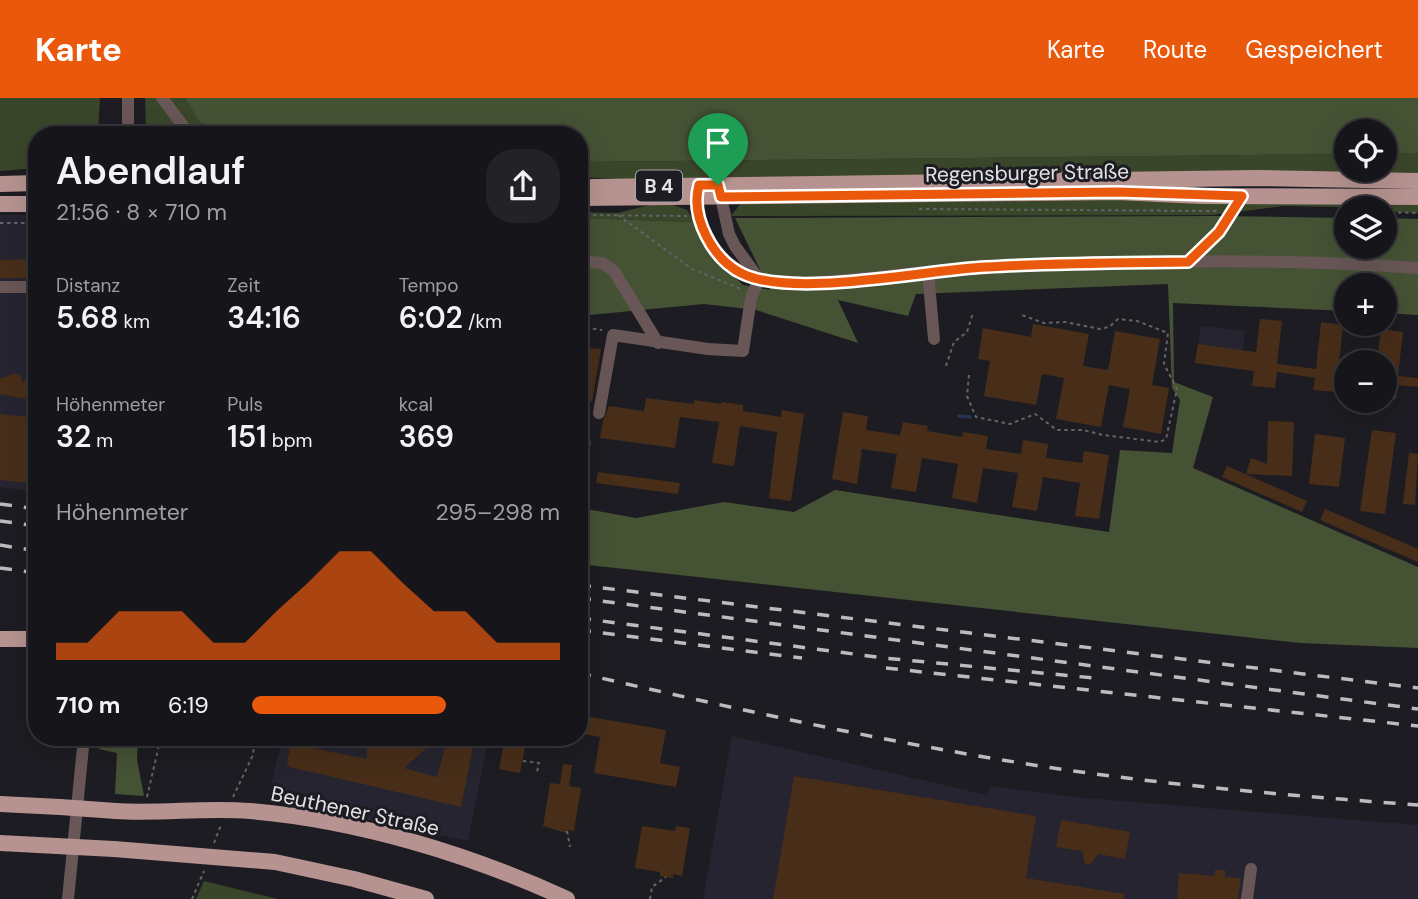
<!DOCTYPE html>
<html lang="de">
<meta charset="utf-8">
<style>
body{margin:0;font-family:"DM Sans",sans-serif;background:#222227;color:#f1f3f6;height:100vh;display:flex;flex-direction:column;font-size:26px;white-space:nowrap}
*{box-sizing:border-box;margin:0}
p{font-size:23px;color:#9d9fa2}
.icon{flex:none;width:38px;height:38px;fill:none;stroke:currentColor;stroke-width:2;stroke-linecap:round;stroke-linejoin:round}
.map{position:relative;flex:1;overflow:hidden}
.details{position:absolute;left:28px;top:28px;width:560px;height:620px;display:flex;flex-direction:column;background:#15151a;border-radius:28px;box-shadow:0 7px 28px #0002,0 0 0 2px #343439}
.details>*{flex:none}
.tools{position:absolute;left:1334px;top:21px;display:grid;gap:14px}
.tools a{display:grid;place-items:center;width:63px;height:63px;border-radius:50%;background:#15151a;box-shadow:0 7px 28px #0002,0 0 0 2px #343439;font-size:35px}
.pin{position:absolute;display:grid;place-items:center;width:60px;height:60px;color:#fff;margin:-72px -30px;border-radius:50% 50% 50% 0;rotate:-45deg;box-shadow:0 0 7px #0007}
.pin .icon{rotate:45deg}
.round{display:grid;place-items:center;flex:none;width:74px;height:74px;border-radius:28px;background:#222227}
.overview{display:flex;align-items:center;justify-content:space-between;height:119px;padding:0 28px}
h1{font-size:38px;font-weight:600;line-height:52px}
.figures{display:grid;grid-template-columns:repeat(3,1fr);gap:10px;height:119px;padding:7px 28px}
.figures div{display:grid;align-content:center}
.figures b{font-size:30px;font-weight:600}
.figures small{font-size:19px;font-weight:400}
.figures p{font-size:19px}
.chart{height:196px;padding:14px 28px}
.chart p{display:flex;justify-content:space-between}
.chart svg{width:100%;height:126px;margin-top:7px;fill:#ea580c;opacity:.7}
ul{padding:0 28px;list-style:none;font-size:23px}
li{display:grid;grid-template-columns:112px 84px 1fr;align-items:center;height:52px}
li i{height:18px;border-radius:9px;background:#ea580c}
header{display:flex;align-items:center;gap:42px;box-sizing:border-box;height:98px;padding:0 35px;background:#ea580c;color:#fff}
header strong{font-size:33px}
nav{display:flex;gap:38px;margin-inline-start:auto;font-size:24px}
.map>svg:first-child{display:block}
.built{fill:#252430}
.green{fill:#3a462a}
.forest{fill:#455234}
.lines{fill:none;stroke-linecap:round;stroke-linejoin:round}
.stream{stroke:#24364f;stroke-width:3.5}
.building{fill:#482e19}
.path{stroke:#636368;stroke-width:2;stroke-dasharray:3.5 3.5;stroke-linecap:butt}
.minor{stroke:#685756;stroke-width:12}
.major{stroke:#b69390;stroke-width:16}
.rail{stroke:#bbbbc0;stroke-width:3.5;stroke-dasharray:12 12;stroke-linecap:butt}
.major-bridge{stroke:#b69390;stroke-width:16}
.route-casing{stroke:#fff;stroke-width:14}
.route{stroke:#ea580c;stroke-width:9}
.labels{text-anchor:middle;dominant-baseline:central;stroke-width:6;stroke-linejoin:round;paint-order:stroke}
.shield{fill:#1c1c22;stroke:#a7a7ac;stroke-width:2}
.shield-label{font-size:19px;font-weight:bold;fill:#e3e3e7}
.street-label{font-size:21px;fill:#e3e3e7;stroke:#1c1c22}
</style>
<header>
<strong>Karte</strong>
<nav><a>Karte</a><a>Route</a><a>Gespeichert</a></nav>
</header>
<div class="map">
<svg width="1418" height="801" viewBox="0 0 1418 801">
<rect width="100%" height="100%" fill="#1c1c22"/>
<path class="built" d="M0,117H37V394L0,389Z
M1201,228L1245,233L1240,272L1195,265Z
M732,638L987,697L990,688L1073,699L1418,727V801H703Z
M282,639H489L468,743L268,701Z"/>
<path class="green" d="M0,0H100L98,37H37V70L0,73Z
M145,0H157L184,37H146Z
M167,0H185L199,24L219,37H193Z
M1384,55H1418V79L637,82L579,79V64L1346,56V72H1384Z
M1148,100L1222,105L1418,107V115L1384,113V110L1284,108L1212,117L731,118L741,105Z
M671,106L687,112L695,124L579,120V114L618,115L649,107Z
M204,783L278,801H196Z"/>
<path class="forest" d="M185,0H1418V55H1384V33H1346V56L579,64V37H219L199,24Z
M1220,118L1346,120V149H1384V120L1418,121V217L1384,215V187H1346V213L1173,205L1174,284L1213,299L1193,370L1418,469V550L1300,545L579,466V341L591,343L581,410L636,420L724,404L794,414L835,392L1109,434L1120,352L1172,355L1180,302L1172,290L1168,186L916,196L908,218L838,202L858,245L756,212L704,206L579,218V120L695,124L714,159L743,187L770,192L735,120Z
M100,639H138L137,662L144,698L115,696L117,655L99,651Z"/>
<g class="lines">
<path class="stream" d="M959,318L970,319"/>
</g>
<path class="building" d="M37,161V180H0V162Z
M1260,221L1282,223L1277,266L1316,271L1321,224L1343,227L1336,294L1313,292L1315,280L1277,274L1275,290L1252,288L1254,273L1195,265L1198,246L1256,254Z
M1033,226L1089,236L1083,268L1108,272L1115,233L1160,241L1152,287L1169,290L1161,336L1123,329L1130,291L1109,287L1101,329L1056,321L1064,280L1042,276L1036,307L984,298L990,263L978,261L983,230L1031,239Z
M1381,231L1403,234L1398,278L1418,280V289L1397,287L1396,301L1384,300V264H1377Z
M587,250L601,251L592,304L582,303Z
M15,275L21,278L22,284L27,281L28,285L34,282L37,284V303L0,296V281Z
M646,300L694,306V302L721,306L722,304L743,307V313L781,319L782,312L804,316L791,403L769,400L777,334L740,328L734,368L712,365L719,324L680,319L675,350L600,340L603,323L609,308L644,313Z
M843,314L868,318L866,332L900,337L903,324L928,328L927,333L962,339L963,334L988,338L986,351L1021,356L1023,342L1048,346L1046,360L1082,365L1084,353L1109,357L1099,421L1075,418L1080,385L1043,379L1037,413L1012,409L1018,375L983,370L977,405L952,400L958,366L922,360L916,394L891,390L897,356L862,351L857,386L832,381Z
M0,316L37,320V386L0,382Z
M1268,323L1294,324L1292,378L1246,376L1251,360L1267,366Z
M1372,332L1396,335L1385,416L1360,413Z
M1315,336L1345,340L1339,389L1309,386Z
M1409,355L1418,356L1415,407L1403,406Z
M1227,368L1307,403L1302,414L1222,379Z
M598,374L680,385L678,396L596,385Z
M1325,411L1418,451V464L1320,422Z
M579,617L666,632L660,665L680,669L676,689L594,675L600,639L579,635Z
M292,639H314L312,650L367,661V647L359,639H384L414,647L431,639H439L404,670L437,679L448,639H475L461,709L290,669L287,665Z
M505,639H527L520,675L499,671Z
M563,666L572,667L569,688L581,690L574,733L567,732L566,735L543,728L550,685L560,686Z
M794,678L1036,718L1026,780L1124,796V801H773Z
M1061,722L1130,734L1125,761L1098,756L1090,767L1085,766L1082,753L1056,749Z
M642,728L675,733L676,728L690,730L682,778L673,776V780L660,778V774L635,770Z
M1215,772H1225V779L1241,780L1238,801H1177L1179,775L1214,778Z"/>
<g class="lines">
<path class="path" d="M141,26V37
M919,111L1218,113
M1384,114L1418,115
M579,117L687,118
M618,117L692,171L741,191
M0,125H37
M579,229L602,232
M946,268L954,244L967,234L973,215
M969,277L967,298L976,319L1010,326L1035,316L1057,332H1083L1103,337L1160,344L1166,341L1177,291L1164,266L1168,235L1137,223L1118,221L1109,229L1100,231L1065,224L1044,225L1019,216
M523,663L539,665L537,674
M147,699L160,643
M233,699L253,657L255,639
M567,733L570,749
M214,745L221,727
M192,801L204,773
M650,801L652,789L666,779"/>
<path class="minor" d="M128,0V37
M162,0L190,37
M719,90L729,136L735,148L759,181
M698,91C688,128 722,170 756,180C789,189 823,184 856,181C898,177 941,172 983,169C1022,166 1061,167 1100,165C1206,162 1312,162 1418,170
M579,163L602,165L614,173L658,245
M1188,164L1219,134L1242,98
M928,174L934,241
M0,189H37
M599,315L613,237L708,251L743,253L751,200L759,181
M68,801L84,639
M1247,801L1251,771"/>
<path class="major" d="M0,86L37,85
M592,89L1258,80L1418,83
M579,100L1117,94L1202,98L1418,99
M0,106H37
M0,541H37
M0,706L60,709
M116,713C161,716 206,709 250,713C357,722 469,756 567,801
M0,745L57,748
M114,751L275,764L354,781L426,801"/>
<path class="rail" d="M0,406L37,411
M0,423L37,428
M0,447L37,453
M0,470L37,475
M579,487L1418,590
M579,500L1418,611
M579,520L884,560L1094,580
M579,532L802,560
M886,570L1418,628
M579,575C736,611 894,646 1053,670C1174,688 1296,698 1418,707"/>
<path class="major-bridge" d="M60,709L116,713
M57,748L114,751"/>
</g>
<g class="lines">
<defs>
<path id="route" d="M699,87H718L721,99L1117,94L1242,98L1219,134L1188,164C1121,165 1053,165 986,169C925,172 795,200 743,176C713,162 690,119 699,87Z"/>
</defs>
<use href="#route" class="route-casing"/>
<use href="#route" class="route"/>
</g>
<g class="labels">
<rect class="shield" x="636" y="72.5" width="46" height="31" rx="5"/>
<g class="shield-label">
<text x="659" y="88">B 4</text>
</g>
<g class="street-label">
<text transform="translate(1027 75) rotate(-1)">Regensburger Straße</text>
<text transform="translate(355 713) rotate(12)">Beuthener Straße</text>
</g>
</g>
</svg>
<div class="tools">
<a><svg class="icon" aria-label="locate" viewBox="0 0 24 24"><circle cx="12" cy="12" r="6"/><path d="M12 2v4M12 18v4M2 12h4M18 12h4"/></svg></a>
<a><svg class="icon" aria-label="layers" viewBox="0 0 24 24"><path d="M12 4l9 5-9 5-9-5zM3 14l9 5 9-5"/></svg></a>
<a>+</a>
<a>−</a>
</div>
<div class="pin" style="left:718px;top:87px;background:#1e9e55"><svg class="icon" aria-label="arrive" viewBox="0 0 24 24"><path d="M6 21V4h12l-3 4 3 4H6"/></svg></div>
<section class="details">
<div class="overview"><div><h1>Abendlauf</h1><p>21:56 · 8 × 710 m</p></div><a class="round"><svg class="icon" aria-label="share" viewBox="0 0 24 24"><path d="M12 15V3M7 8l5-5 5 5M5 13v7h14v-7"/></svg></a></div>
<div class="figures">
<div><p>Distanz</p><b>5.68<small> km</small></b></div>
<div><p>Zeit</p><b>34:16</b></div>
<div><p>Tempo</p><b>6:02<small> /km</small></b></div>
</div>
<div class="figures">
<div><p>Höhenmeter</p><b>32<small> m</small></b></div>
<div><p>Puls</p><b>151<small> bpm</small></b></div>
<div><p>kcal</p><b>369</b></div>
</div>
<div class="chart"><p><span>Höhenmeter</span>295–298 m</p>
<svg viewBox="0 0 160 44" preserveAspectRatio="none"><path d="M0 44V38L10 38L20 27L30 27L40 27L50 38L60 38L70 27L80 17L90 6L100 6L110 17L120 27L130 27L140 38L150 38L160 38V44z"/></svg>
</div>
<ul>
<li><b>710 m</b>6:19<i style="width:63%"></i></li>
</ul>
</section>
</div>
